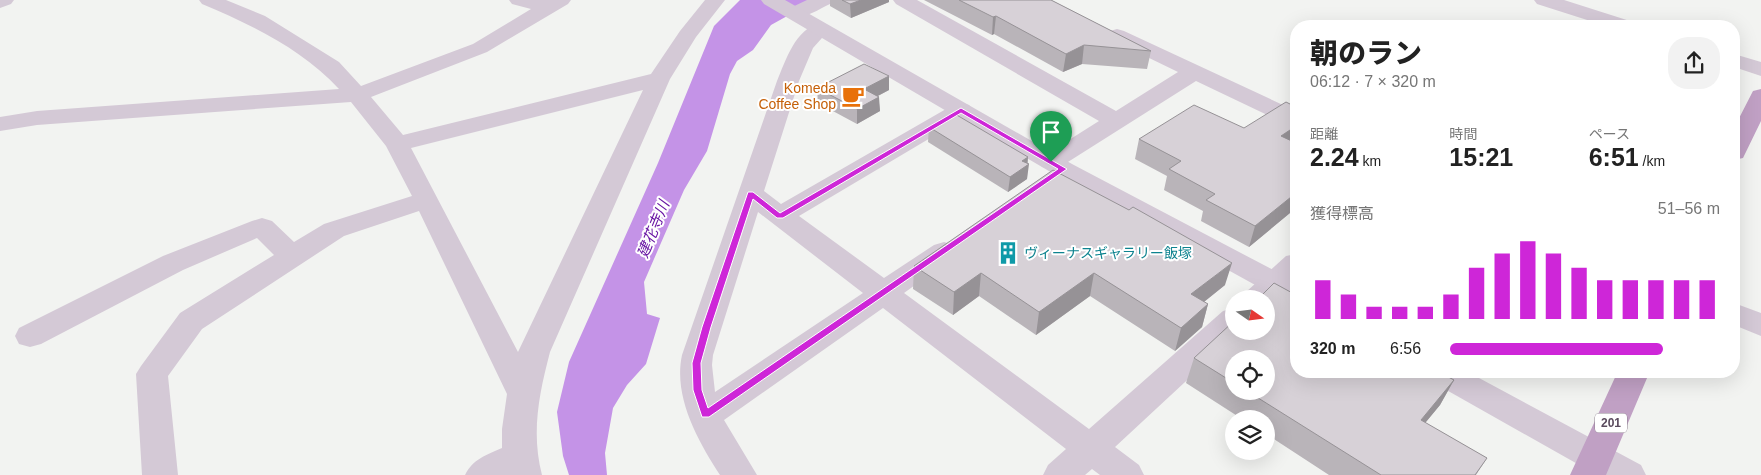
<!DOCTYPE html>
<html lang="ja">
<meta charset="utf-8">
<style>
body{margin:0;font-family:Arial,"Noto Sans JP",sans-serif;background:#f2f2f2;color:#222;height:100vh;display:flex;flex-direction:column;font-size:19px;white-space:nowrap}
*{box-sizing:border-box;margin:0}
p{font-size:16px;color:#767676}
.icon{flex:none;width:28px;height:28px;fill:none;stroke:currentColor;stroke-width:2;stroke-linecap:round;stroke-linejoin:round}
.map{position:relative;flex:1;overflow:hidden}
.side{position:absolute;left:1290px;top:20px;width:450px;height:358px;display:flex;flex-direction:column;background:#fff;border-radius:20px;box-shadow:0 5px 20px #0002}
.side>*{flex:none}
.needle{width:32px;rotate:104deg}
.fabs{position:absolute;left:1225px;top:290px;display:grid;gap:10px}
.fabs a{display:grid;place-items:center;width:50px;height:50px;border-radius:50%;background:#fff;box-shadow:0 5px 20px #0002;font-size:25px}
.pin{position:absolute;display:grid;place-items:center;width:42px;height:42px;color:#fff;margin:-51px -21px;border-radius:50% 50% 50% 0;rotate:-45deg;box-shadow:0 0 5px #0007}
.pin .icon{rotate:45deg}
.round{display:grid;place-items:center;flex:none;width:52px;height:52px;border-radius:20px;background:#f2f2f2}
.summary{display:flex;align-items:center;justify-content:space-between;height:85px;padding:0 20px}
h1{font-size:28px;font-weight:800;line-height:38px}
.stats{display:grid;grid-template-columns:repeat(3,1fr);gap:8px;height:85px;padding:5px 20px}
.stats div{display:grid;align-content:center}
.stats b{font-size:25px;font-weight:800}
.stats small{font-size:14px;font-weight:400}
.stats p{font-size:14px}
.chart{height:140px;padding:10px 20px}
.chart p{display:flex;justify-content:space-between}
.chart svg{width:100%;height:90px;margin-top:5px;stroke:#ce26d8;stroke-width:6}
ul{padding:0 20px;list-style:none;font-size:16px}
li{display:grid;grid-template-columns:80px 60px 1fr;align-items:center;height:38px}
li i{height:12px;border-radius:6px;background:#ce26d8}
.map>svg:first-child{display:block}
.water{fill:#c493e7}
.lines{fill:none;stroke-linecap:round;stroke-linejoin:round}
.minor{fill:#d4c9d6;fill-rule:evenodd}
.tertiary{fill:#d4c9d6;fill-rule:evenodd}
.trunk{fill:#c0a0c4;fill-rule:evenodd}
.wall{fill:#b9b4b9;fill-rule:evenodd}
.shaded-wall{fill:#969296}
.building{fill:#d7d1d7;stroke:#969296}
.route{fill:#ce26d8;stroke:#fff;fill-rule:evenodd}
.labels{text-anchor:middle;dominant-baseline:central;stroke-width:4;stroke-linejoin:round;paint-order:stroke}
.shield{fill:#fff;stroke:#8c808e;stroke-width:1}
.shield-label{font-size:12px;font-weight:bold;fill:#5a4a5d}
.food-label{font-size:14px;fill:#c56008;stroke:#fff;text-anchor:end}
.culture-label{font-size:14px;fill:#0d838f;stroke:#fff;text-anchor:start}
.water-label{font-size:15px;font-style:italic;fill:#6916a4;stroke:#fff}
</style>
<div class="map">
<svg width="1761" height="475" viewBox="0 0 1761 475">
<rect width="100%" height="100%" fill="#f2f3f1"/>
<path class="water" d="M740,0H816L771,25L753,50L737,61L730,74L707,151L684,190L644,282L647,314L660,318L646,364L627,385L613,408L605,453L607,475H569L563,456L557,412L569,362L658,163L714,26Z"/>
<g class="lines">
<path class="minor" d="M0,0H14L11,4L0,8Z
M199,0H226L265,16L339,62L361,86L473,44L531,9L512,4L509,0H571L568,4L487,52L371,97L403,135L651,74L680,31L705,0H725L696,37L670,79L550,352C539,394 531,433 542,475H465C473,459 486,455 502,448V429L507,394L419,211L344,236L202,329L168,376L178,475H142L136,374L141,366L180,313L274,255L257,238L183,270L41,344L30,347L19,344L15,336L19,328L163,256L252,221L262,218L272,221L294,242L324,224L412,196L386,146L351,102L37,125L0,131V117L37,111L339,89C302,49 252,25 202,4ZM643,90L518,352L411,148Z
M807,0H833L830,4C817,10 802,21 788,17L785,13L788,9Z
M893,0H917L1116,111L1178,72L1110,39L1107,35L1110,31L1117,29L1124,31L1296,111V127L1288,125L1196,81L1060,167L1051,169L1042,167L1039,162L1042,157L1099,121L896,4Z
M1534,0H1564L1633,22L1636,26H1606L1537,4Z
M820,23L827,25L830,29L813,48L799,81L764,191L781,204L953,105L961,103L969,105L973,110L969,115L799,216L884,278L934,245L944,242L954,245L958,251L954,257L904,293L1089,429L1223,311L1234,308V331H1240L1115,447L1139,465L1144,475H1100L1092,469L1085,475H1043L1048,465L1066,449L883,308L724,420L757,475H720C698,441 673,397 682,355L777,81C786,60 795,29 820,23ZM758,212L863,293L715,392L712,365L713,355Z
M1734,54L1761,62V76L1734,67Z
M1296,254V279L1266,306V299H1241L1246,292L1286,256Z
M1734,303L1761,313V336L1734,325Z"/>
<path class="tertiary" d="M761,0H785L1072,164L1296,282V305L1286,302L1054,174L764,4Z
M1422,371H1466L1641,465L1646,475H1597L1427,379Z"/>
<path class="trunk" d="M1761,89V121L1743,158L1734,160V128L1753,91Z
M1618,371H1650L1606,475H1570Z"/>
</g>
<path class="wall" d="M830,0H889V2L851,18L830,6Z
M924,0H1051L1151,51L1147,69L1082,64L1063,72L994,34L992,35Z
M889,76V90L878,96L880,111L857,124L818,103L817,88Z
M1296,107V142H1295L1296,143V208L1249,247L1201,221L1203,211L1164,190L1167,176L1135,159L1139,139L1244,128Z
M929,127L1028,157L1027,179L1008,192L928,142Z
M1053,170L1225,285L1204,302L1208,304L1202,327L1175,351L1090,296L1036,335L979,296L953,315L913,289L914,266Z
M1274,283L1296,295V371H1437L1454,380L1440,405L1425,423L1487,458L1476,475H1329L1266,434V419H1242L1186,383L1194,358L1234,321V331H1266V299H1258ZM1234,359H1266V391H1234Z"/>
<path class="shaded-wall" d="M861,0H889V2L851,18L850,4Z
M996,16L994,34L992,35L993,17Z
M1084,45L1082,64L1063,72L1066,54Z
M889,76V90L864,103V89Z
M879,97L880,111L857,124V109Z
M1296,126V142L1275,156L1281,136Z
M1028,157L1027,165L1029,164L1027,179L1008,192L1010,177L1022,161Z
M1296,193V208L1249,247L1255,226Z
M1232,263L1225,285L1185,317L1191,294Z
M981,273L979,296L953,315L954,292Z
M1094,273L1090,296L1036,335L1039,312Z
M1208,304L1202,327L1175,351L1181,328Z
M1454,380L1440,405L1407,445L1421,420Z"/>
<path class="building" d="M842,0H861L850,4Z
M959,0H1051L1151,51L1084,45L1066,54L996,16L993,17Z
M864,64L889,76L864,89L879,97L857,109L817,88Z
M1286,102L1296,107V126L1281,136L1296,143V193L1255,226L1206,200L1215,194L1169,169L1181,161L1139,139L1194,105L1244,128Z
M955,114L1028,157L1022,161L1029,164L1010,177L929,127Z
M1053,170L1129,210L1133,207L1232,263L1191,294L1208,304L1181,328L1094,273L1039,312L981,273L954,292L914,266Z
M1274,283L1296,295V371H1437L1454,380L1421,420L1487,458L1475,475H1381L1247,391H1266V359H1234V383L1194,358L1234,321V331H1266V299H1258Z"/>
<path class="route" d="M961,108L1067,169L709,417H702L693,390L692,363L702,327L748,192H753L780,213ZM961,113L1058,169L708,408L702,390L701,363L711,327L753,199L777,218H783Z"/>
<defs>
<symbol id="cafe-bare" viewBox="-9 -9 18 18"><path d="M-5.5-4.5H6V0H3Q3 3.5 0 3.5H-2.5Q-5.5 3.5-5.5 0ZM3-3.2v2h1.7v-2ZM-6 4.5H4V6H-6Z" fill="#e8710a" stroke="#fff" stroke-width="2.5" paint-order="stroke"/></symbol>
<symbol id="building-bare" viewBox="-9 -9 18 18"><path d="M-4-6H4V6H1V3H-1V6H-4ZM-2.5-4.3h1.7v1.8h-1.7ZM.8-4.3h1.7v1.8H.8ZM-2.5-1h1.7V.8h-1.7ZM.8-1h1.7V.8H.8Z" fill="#0f9aa8" stroke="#fff" stroke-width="2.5" paint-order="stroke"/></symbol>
</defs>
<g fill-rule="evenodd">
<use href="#cafe-bare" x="837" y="80" width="32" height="32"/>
<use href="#building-bare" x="992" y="237" width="32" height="32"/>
</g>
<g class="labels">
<rect class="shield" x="1595" y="413.5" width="32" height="19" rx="4"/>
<g class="shield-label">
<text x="1611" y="423">201</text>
</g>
<g class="food-label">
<text x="836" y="88">Komeda<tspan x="836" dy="16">Coffee Shop</tspan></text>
</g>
<g class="culture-label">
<text x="1024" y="253">ヴィーナスギャラリー飯塚</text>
</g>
<g class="water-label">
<text transform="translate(653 229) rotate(-68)">建花寺川</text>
</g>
</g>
</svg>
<div class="fabs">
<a><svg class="needle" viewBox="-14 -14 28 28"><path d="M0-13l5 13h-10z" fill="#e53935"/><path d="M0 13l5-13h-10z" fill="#767676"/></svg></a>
<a><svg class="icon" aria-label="locate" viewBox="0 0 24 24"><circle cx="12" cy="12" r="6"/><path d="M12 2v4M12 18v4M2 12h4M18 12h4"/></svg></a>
<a><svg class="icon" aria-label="layers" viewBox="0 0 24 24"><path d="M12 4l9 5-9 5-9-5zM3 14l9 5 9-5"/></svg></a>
</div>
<div class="pin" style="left:1051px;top:162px;background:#1e9e55"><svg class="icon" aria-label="arrive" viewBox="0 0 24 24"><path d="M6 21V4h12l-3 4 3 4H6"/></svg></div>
<section class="side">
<div class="summary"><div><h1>朝のラン</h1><p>06:12 · 7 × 320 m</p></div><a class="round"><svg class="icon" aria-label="share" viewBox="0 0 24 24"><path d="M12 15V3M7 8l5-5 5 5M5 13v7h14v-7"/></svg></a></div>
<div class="stats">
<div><p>距離</p><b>2.24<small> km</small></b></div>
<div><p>時間</p><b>15:21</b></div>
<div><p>ペース</p><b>6:51<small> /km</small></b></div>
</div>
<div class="chart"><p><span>獲得標高</span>51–56 m</p>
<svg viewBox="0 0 160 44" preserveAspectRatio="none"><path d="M5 44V25M15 44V32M25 44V38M35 44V38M45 44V38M55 44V32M65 44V19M75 44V12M85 44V6M95 44V12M105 44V19M115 44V25M125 44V25M135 44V25M145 44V25M155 44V25"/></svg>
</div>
<ul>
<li><b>320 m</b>6:56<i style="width:79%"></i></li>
</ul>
</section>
</div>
